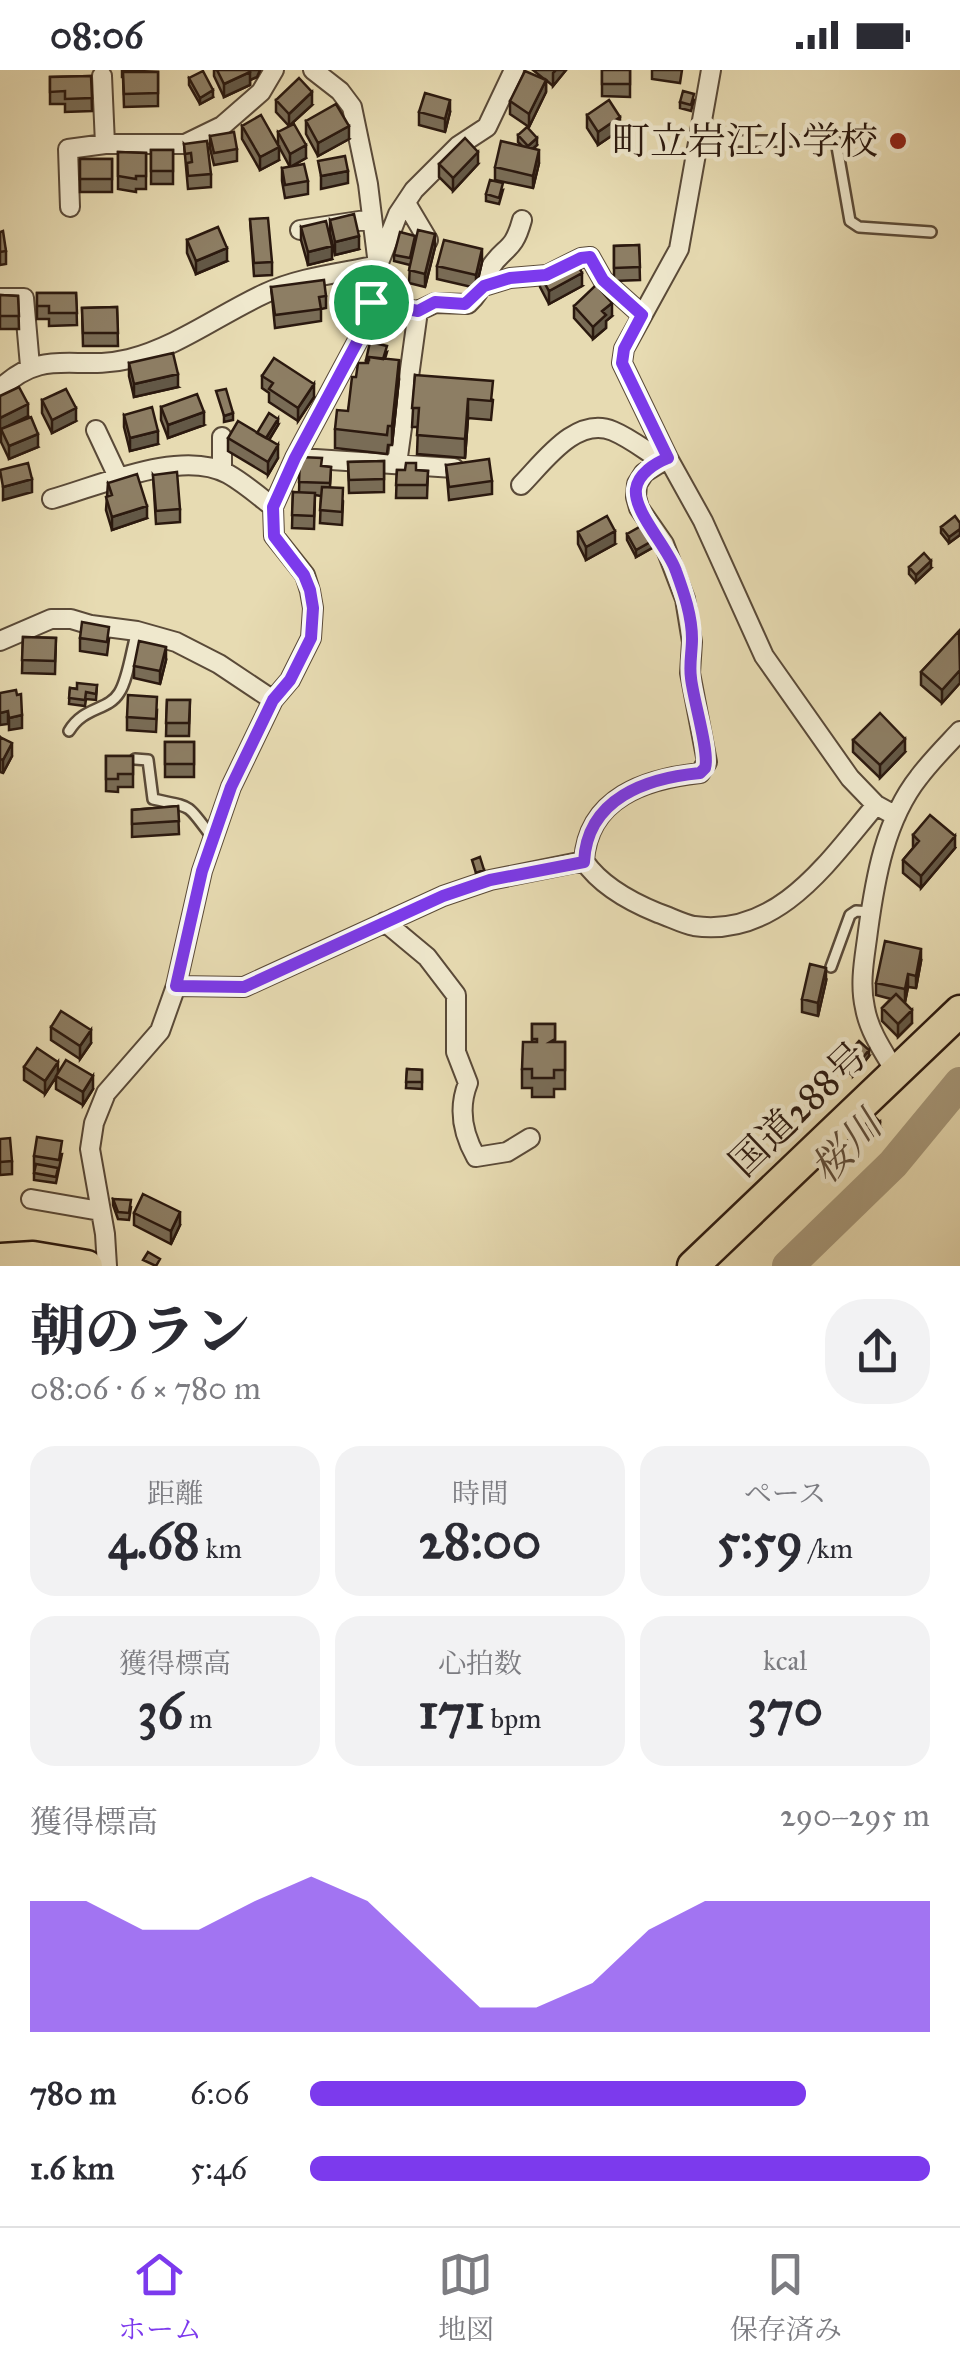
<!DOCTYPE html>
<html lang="ja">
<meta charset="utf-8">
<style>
body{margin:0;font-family:"IM FELL Great Primer","Noto Serif JP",serif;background:#f2f2f3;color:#2b2b33;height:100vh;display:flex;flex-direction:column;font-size:38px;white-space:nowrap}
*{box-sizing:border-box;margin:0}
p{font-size:32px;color:#7c7c81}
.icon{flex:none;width:55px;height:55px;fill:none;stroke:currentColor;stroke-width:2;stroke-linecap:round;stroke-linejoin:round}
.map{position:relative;height:1196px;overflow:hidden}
.sheet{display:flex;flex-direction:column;background:#fff;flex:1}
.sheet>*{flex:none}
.pin{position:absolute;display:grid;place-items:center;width:85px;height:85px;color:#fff;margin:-42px;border:5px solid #fff;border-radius:50%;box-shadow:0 2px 10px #0007}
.round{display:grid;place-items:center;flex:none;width:105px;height:105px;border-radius:40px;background:#f2f2f3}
.head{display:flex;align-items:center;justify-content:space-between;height:170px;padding:0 30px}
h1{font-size:55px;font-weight:800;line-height:75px}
.metrics{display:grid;grid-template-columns:repeat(3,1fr);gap:15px;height:170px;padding:10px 30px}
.metrics div{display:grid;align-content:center;border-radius:25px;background:#f2f2f3;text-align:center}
.metrics b{font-size:50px;font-weight:800}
.metrics small{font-size:28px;font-weight:400}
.metrics p{font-size:28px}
.chart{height:280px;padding:20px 30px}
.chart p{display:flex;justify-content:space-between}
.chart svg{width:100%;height:180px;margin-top:10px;fill:#7c3aed;opacity:.7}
ul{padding:0 30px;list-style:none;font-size:32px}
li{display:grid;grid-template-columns:160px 120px 1fr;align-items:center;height:75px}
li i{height:25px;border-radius:12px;background:#7c3aed}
.status{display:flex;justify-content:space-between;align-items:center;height:70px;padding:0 50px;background:#fff;direction:ltr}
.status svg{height:28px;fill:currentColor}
.dock{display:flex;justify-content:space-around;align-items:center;height:140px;border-top:2px solid #e1e1e2;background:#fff;font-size:28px;color:#7c7c81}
.dock a{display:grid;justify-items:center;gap:5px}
.dock .selected{color:#7c3aed}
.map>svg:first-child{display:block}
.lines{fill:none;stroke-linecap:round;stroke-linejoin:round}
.river{stroke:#a7997b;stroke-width:32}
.service-casing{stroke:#5a4a38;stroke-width:14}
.minor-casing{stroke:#5a4a38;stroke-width:22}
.trunk-casing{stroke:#2b190f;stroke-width:35}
.service{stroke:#efe8cd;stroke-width:9}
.minor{stroke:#efe8cd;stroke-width:18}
.trunk{stroke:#e7dbb2;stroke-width:30}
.wall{fill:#796c56;stroke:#2b190f;stroke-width:2.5}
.shaded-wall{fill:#635846;stroke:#2b190f;stroke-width:2.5}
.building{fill:#8d7e64;stroke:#2b190f;stroke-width:2.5}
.route-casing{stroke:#fff;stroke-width:20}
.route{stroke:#7c3aed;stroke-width:12}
.poi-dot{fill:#8f2418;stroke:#efe8cd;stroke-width:4}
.labels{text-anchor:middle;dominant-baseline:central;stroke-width:9;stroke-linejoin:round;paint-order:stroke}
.poi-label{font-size:38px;fill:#2b190f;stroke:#efe8cd;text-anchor:end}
.street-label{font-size:38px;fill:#2b190f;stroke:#efe8cd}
.water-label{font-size:40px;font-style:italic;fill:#5d4c3a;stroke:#efe8cd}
</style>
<div class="status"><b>08:06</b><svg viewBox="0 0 49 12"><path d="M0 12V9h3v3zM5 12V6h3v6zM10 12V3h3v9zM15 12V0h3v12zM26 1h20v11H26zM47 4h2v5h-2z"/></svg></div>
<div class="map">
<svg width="960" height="1196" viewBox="0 0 960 1196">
<rect width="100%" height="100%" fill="#e7dbb2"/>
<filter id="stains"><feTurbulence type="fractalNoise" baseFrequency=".002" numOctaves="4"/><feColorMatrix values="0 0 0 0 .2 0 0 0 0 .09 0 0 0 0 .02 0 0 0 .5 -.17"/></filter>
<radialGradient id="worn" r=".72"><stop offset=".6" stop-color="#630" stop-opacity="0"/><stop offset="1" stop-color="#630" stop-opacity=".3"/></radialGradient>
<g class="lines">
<path class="river" d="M788,1196L893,1094L960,1013"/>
<defs>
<path id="service" d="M700,71H836L850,151L859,157L931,162
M69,661C84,636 108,641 119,623C128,610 132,577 137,561
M135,689L148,690L153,729C193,738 186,732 211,766
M831,897L850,845L856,841L871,842"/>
<path id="minor" d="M711,0L679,179L624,279L622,293L668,388L703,451L764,586L850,708L876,735L896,746
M102,6L105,74
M406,133L428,170
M70,137L68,79L105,74H185L222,56L261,22L274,0
M300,160L372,149
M484,216L510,208L547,205L581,188L590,187L603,210L642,245
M0,228H24L30,296
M371,233L418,241L435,233L468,234C481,222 482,212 490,198C505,175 513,183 522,150
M0,319C44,276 76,302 129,289C179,276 220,244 266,223C300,207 342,203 378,195L398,144L414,120L458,76L487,57L514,0
M96,360L119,409
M300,388L454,398
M668,388L644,403L637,414L636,427L639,438L664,474L685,529L692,572L690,603L707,692L700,703C646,709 588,727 584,791C601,816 631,832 658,843C670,847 683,854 694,856C779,868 829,790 876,735
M397,394L418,241
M222,401V367
M521,415C543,393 576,345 613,361C630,368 646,381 661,390
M52,429C99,416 182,378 228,404C244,413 259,426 273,437
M0,571L51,549H71L91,555L137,561L176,572L219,594L273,630
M385,852L427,887L456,925V982L468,1013C458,1038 463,1064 476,1087L507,1082L530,1068
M176,916L244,917L443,826L490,810L584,791
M895,1001C883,981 869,961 865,938C859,912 865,886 868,861C875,809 885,750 919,707C931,691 946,676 960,661
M31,1129L100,1141
M107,1196L105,1164L90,1079L94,1053L106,1023L160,961L176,916L202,801L231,717L273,630L290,610L311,568L313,538L310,521L305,505L274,466L273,437L295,388L363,261L378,195L368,114L352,37L340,21L313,0"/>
<path id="trunk" d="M0,1189L33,1187L87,1196
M693,1196L960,941"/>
</defs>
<use href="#service" class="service-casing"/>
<use href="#minor" class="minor-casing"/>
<use href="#trunk" class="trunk-casing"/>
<use href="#service" class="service"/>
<use href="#minor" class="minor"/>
<use href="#trunk" class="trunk"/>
</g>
<path class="wall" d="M122,0L158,2V36L124,37L123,7H122Z
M214,0H260L257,7L250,10V15L224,27L214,6Z
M533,0H566L553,16L546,10V22L529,57L510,44V31L544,9Z
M602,0H630V27L602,26Z
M652,0H682L680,13L652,9Z
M91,6L92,41L65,42V34H50V7Z
M189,8L213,27L200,34L189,15Z
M276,30L312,35L289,56L276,42Z
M694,30L691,41L680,38V32Z
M419,42H450L445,62L419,55Z
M587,45L620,60L598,75L587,58Z
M306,51L349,69L318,86L306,64Z
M242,56L279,90L260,100L242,69Z
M278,62L306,88L290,97L278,75Z
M518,65L537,75L533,79L539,93L533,118L495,110V97L522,76L518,72Z
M210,66L237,79V91L214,95L210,78Z
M184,74L211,104V117L188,119Z
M151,80H173V114H151Z
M118,82L146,83V119H136V122L118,119Z
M80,89H112V122H80Z
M439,94H478L453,121L439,107Z
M282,98L308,111V124L285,128L282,111Z
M503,120L499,134L486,131V124Z
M250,149L272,192V205L254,206Z
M330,150L359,179L335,185L330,163Z
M301,157L332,189L308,195L301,170Z
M0,162L6,181V194L0,195Z
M187,170L227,191L196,204L187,183Z
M639,175L640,210L614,211V176Z
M435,177L425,217L409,213L410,195L394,191V185Z
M482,192L476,218L437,209V196Z
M540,205L582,216L549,234L540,217Z
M271,217L326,226V238L321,239V251L275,258Z
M37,223H76L77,255L49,256V249H37Z
M0,225L18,226L19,259H0Z
M574,236L612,246L606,251V258L593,269L574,248Z
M117,237L118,276H83L82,238Z
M354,243L348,258L337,252V246Z
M387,282L385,289L399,309L392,375H388L387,384L335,378V359L348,341L356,307L366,293V290Z
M129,293L178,317L134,327L129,306Z
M415,305L493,330L491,350L468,348L465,388L417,384L418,357H412Z
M262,306L314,327L298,351L269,332V323L262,318Z
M0,326L28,346L7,357L38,377L9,389L1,372Z
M42,330L76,351L52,363L42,343Z
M161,337L204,355L168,368L161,350Z
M124,345L158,374L130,381L124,357Z
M278,355L269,370L278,388L268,405L228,381V368L257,363Z
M300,387L321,396L331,397L330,417L343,431L342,455L320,453L321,426L315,425L314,459L292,458L293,422L299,423Z
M384,391V422L349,423L348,392Z
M446,395L492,411V424L449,430Z
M397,400L428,401L427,428H396Z
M153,405L180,439V452L156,454Z
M108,413L147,448L112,460L106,440Z
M960,453V465L949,473L941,463V457Z
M578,462L615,474L586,490L578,474Z
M627,464L652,478L636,487L627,470Z
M909,497L931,498L916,512L909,504Z
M960,561V613L942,633L921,615V602Z
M23,567L56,568L55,604L22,603Z
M80,568L109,569L107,585L80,581Z
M166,590L160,614L134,608V596Z
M97,615L96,630L86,629L85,636L69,634L70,618L77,619Z
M167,630H190L189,666H166Z
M157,640L156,662L127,660V647Z
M0,667L12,686L3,703L0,702Z
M853,670L905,682L880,708L853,682Z
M165,672H194V707H165Z
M106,686H133V717H118V722L106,721Z
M178,736L179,764L132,767V740Z
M913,765L955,778L921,818L903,803V790L913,778Z
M921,891L916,918L908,917L905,932H903L912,953L898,967L882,951V938L891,929L876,925V913Z
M826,911L818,946L802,942V929Z
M532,954H555V972H565V1019H554V1027H532V1018H522V999L532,972Z
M51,957L91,973L80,989L51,970Z
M869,986L853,1006L842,997V990Z
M24,997L58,1004L93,1019L83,1035L56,1019V1007L45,1024L24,1010Z
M407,999L422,1000V1019L406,1018Z
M865,1057L880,1058L871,1068L865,1063Z
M0,1069L12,1091V1104L0,1105Z
M62,1084L56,1113L34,1110V1086Z
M113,1129L131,1137L129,1150L118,1149L113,1135Z
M134,1143L180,1155L171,1174L134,1155Z"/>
<path class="shaded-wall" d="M250,0H260L257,7L250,10Z
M556,0H566L553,16V3Z
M250,2V15L224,27V14Z
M546,10V22L529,57V44Z
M213,20V27L200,34V28Z
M312,22V35L289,56V44Z
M450,30V42L445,62V49Z
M620,47V60L598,75V62Z
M349,56V69L318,86V73Z
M537,68V75L528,83V76Z
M306,75V88L290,97V84Z
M279,77V90L260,100V87Z
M539,80V93L533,118V106Z
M478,82V94L453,121V108Z
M348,101V113L321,119V106Z
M435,164V177L425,217V204Z
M359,166V179L335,185V172Z
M332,176V189L308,195V182Z
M227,178V191L196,204V191Z
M482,179V192L476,218V205Z
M582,203V216L549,234V221Z
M612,233V246L606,251V258L593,269V257L602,241Z
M354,237V243L348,258V251Z
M399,290V309L392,375V356Z
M178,304V317L134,327V314Z
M314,314V327L298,351V338Z
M468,329V348L465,388V369Z
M28,334V346L0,360V348Z
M76,338V351L52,363V350Z
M204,342V355L168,368V355Z
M233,343V350L224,352V346Z
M278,349V355L265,376V370Z
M158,361V374L130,381V368Z
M38,364V377L9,389V376Z
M278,375V388L268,405V392Z
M32,409V422L3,430V417Z
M147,436V448L112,460V447Z
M960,459V465L949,473V467Z
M615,461V474L586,490V477Z
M652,471V478L636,487V480Z
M931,491V498L916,512V505Z
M166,577V590L160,614V601Z
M960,600V613L942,633V620Z
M8,641V654L0,655V643Z
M22,645V658L9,660V648Z
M905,669V682L880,708V695Z
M12,673V686L3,703V690Z
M955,766V778L921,818V806Z
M484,800V807L476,809V803Z
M921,879V891L916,918V906Z
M826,898V911L818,946V933Z
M908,904V917L905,932V919Z
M912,940V953L898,967V954Z
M91,960V973L80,989V976Z
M869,980V986L853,1006V999Z
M58,992V1004L45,1024V1011Z
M93,1006V1019L83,1035V1022Z
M880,1052V1058L871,1068V1062Z
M180,1142V1155L171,1174V1161Z"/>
<path class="building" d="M217,0H249L250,2L224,14Z
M602,0H630V14H602Z
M203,1L213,20L200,28L189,8Z
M525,1L546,10L529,44L510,31Z
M123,2H158V23L124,24Z
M91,6L92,28L65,29V21L50,22V7Z
M299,8L312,22L289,44L276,30Z
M683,21L694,24L691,35L680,32Z
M425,23L450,30L445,49L419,42Z
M609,30L620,47L598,62L587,45Z
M336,34L349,56L318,73L306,51Z
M261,45L279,77L260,87L242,56Z
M294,54L306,75L290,84L278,62Z
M527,57L537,68L528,76L518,65Z
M234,62L237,79L214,83L210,66Z
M465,68L478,82L453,108L439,94Z
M207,71L211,104L188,106L187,93L192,92L191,83L185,84L184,74Z
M501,71L539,80L533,106L495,97Z
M151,80H173V101H151Z
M118,82L146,83V106H136V109L118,106Z
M345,86L348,101L321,106L318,91Z
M80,89H112V109H80Z
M304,94L308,111L285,115L282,98Z
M490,110L503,113L499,128L486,124Z
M354,144L359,166L335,172L330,150Z
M268,148L272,192L254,193L250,149Z
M326,151L332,176L308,182L301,157Z
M218,157L227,178L196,191L187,170Z
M418,160L435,164L425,204L409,200Z
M3,161L6,181L0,182V162Z
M400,162L415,166L410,188L394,185Z
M444,170L482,179L476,205L437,196Z
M639,175L640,197L614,198V176Z
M573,186L582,203L549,221L540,205Z
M324,210L326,226L319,227L321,239L275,245L271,217Z
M596,215L612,233L602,241L606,245L593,257L574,236Z
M37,223H76L77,243H49V236H37Z
M0,225L18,226L19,246H0Z
M343,232L354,237L348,251L337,246Z
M117,237L118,263H83L82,238Z
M370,272L387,276L383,289L369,287V290H366Z
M173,283L178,304L134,314L129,293Z
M369,287L399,290L392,356H388L387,365L335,359L337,340L348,341L352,307H356L358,293H368Z
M274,288L314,314L298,338L269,319L273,313L262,306Z
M415,305L493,311L491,331L468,329L465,369L417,365L419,338H412Z
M19,317L28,334L0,348V326Z
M66,319L76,338L52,350L42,330Z
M226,319L233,343L224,346L216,321Z
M197,324L204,342L168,355L161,337Z
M152,337L158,361L130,368L124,345Z
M269,343L278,349L266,368L257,363Z
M31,347L38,364L9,376L1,359Z
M238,351L278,375L268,392L228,368Z
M300,387L322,388L321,396L331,397L330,413L299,412Z
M489,389L492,411L449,417L446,395Z
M384,391V409L349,410L348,392Z
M28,393L32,409L3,417L0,400Z
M406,393H416V400L428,401L427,415H396L397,400H405Z
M177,402L180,439L156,441L153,405Z
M137,404L147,436L112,447L106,427L112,425L108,413Z
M322,417L343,418L342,442L320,440Z
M293,422L315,423L314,446L292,445Z
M607,446L615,461L586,477L578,462Z
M955,446L960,453V459L949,467L941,457Z
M643,455L652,471L636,480L627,464Z
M924,483L931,491L916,505L909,497Z
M82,552L109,557L107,572L80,568Z
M959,561L960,600L942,620L921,602Z
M23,567L56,568L55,591L22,590Z
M139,571L166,577L160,601L134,596Z
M77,613L97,615L96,624L86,622L85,630L69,628L70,618L77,619Z
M16,620L17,625L21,624L22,645L9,648L8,641L0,643V623Z
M128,625L157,627L156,649L127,647Z
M167,630H190L189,653H166Z
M880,643L905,669L880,695L853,670Z
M0,667L12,673L3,690L0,689Z
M165,672H194V694H165Z
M106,686H133V704H118V709H106Z
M178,736L179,751L132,754V740Z
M930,745L955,766L921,806L903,790L919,771L913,765Z
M480,787L484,800L476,803L472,790Z
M885,871L921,879L916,906L908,904L905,919L876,913Z
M810,894L826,898L818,933L802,929Z
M896,924L912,940L898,954L882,938Z
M61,941L91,960L80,976L51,957Z
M532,954H555V969L550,972H565V1000H554V1008H532V999H522L523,972H537V969H532Z
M859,971L869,980L853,999L842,990Z
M37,978L58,992L45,1011L24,997Z
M66,990L93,1006L83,1022L56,1006Z
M407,999L422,1000V1012H406Z
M874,1046L880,1052L871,1062L865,1057Z
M37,1067L62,1071L59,1090L34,1086Z
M10,1068L12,1091L0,1092V1069Z
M36,1094L58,1098L56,1107L34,1103Z
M143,1124L180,1142L171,1161L134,1143Z
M113,1129L131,1130L129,1143L118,1142Z
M148,1182L160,1189L156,1196L143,1190Z"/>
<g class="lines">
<defs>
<path id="route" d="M590,187L603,210L642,245L624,279L622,293L668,388C655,393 638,404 636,419C633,442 668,477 676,501C684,523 692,546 692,569C692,582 689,595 691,608C693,629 710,683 705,698L700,703C647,708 587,728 584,792L490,810L443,826L244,917L176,916L202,801L231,717L273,630L290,610L311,568L313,538L310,520L304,505L274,466L273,437L295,388L363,261L371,232L418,241L435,232L465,234L484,216L510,208L546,205L581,188Z"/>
</defs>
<use href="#route" class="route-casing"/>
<use href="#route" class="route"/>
</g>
<circle class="poi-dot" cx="898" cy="71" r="10"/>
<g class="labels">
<g class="poi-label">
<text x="878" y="71">町立岩江小学校</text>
</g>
<g class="street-label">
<text transform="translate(798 1039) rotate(-44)">国道288号</text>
</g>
<g class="water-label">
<text transform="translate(846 1077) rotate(-46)">桜川</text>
</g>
</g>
<rect width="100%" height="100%" filter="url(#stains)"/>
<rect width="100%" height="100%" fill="url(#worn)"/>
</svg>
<div class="pin" style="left:371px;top:232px;background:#1e9e55"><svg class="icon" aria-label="arrive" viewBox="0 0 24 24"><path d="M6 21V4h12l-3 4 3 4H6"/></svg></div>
</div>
<section class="sheet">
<div class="head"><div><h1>朝のラン</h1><p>08:06 · 6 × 780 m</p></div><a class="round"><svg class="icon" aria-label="share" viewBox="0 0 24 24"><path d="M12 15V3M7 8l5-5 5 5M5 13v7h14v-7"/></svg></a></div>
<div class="metrics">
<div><p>距離</p><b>4.68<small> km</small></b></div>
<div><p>時間</p><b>28:00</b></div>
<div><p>ペース</p><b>5:59<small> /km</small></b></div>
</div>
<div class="metrics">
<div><p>獲得標高</p><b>36<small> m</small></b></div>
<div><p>心拍数</p><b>171<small> bpm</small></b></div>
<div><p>kcal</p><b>370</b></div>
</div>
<div class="chart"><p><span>獲得標高</span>290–295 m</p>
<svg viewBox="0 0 160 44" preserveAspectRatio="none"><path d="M0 44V12L10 12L20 19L30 19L40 12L50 6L60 12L70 25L80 38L90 38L100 32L110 19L120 12L130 12L140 12L150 12L160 12V44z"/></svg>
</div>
<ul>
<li><b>780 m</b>6:06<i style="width:80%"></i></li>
<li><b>1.6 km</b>5:46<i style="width:100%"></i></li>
</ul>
</section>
<nav class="dock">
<a class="selected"><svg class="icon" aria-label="home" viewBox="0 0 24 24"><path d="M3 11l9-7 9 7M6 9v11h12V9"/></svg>ホーム</a>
<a><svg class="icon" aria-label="map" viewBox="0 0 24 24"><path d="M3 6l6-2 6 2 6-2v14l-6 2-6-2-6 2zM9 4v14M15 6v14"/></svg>地図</a>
<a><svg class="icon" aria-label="saved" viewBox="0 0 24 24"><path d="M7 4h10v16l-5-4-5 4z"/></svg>保存済み</a>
</nav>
